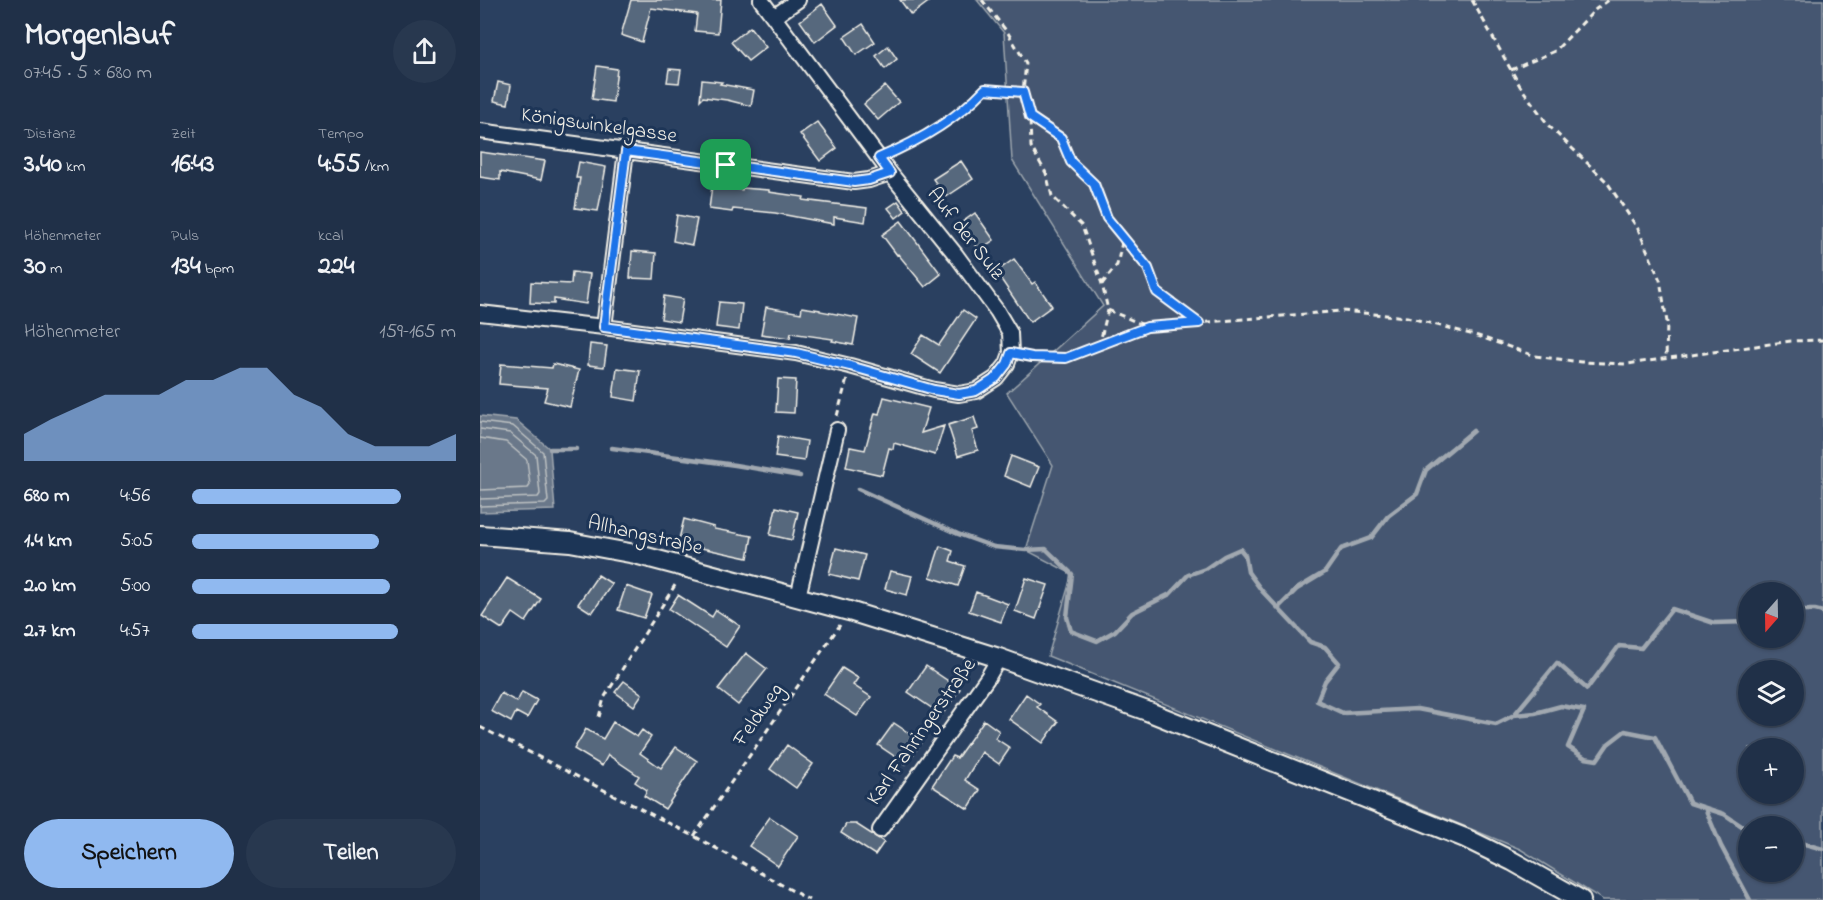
<!DOCTYPE html>
<html lang="de">
<meta charset="utf-8">
<style>
body{margin:0;font-family:"Indie Flower",sans-serif;background:#28384f;color:#f1f3f6;height:100vh;display:flex;flex-direction:column;font-size:22px;white-space:nowrap}
*{box-sizing:border-box;margin:0}
p{font-size:20px;color:#a2a9b4}
.icon{flex:none;width:33px;height:33px;fill:none;stroke:currentColor;stroke-width:2;stroke-linecap:round;stroke-linejoin:round}
.map{position:relative;flex:1;overflow:hidden}
.sheet{display:flex;flex-direction:column;background:#203048;width:480px}
.sheet>*{flex:none}
.needle{width:39px;rotate:200deg}
.fabs{position:absolute;left:1258px;top:582px;display:grid;gap:12px}
.fabs a{display:grid;place-items:center;width:66px;height:66px;border-radius:50%;background:#203048;box-shadow:0 2px 4px #0004,0 0 0 2px #3d4b60;font-size:30px}
.pin{position:absolute;display:grid;place-items:center;width:51px;height:51px;color:#fff;margin:-26px;border-radius:12px;box-shadow:0 3px 9px #0006}
.round{display:grid;place-items:center;flex:none;width:63px;height:63px;border-radius:32px;background:#28384f}
.summary{display:flex;align-items:center;justify-content:space-between;height:102px;padding:0 24px}
h1{font-size:33px;font-weight:700;line-height:45px}
.stats{display:grid;grid-template-columns:repeat(3,1fr);gap:9px;height:102px;padding:6px 24px}
.stats div{display:grid;align-content:center}
.stats b{font-size:26px;font-weight:700}
.stats small{font-size:16px;font-weight:400}
.stats p{font-size:16px}
.chart{height:168px;padding:12px 24px}
.chart p{display:flex;justify-content:space-between}
.chart svg{width:100%;height:108px;margin-top:6px;fill:#90b9f0;opacity:.7}
.primary-button{display:flex;gap:12px;margin-top:auto;padding:12px 24px}
.primary-button a{flex:1;height:69px;border-radius:36px;background:#90b9f0;color:#111;font-size:24px;font-weight:700;line-height:69px;text-align:center}
.primary-button a+a{background:#28384f;color:#f1f3f6}
ul{padding:0 24px;list-style:none;font-size:20px}
li{display:grid;grid-template-columns:96px 72px 1fr;align-items:center;height:45px}
li i{height:15px;border-radius:8px;background:#90b9f0}
main{display:flex;flex:1;min-height:0}
.map>svg:first-child{display:block}
.green{fill:#445771;stroke:#9ca4ac;stroke-width:1.5;fill-rule:evenodd}
.water{fill:#6a788a;stroke:#a1a8b0;stroke-width:1.5}
.lines{fill:none;stroke-linecap:round;stroke-linejoin:round}
.shore{stroke:#bdc1c2;stroke-width:1.5}
.stream{stroke:#a1a8b0;stroke-width:4.5}
.building{fill:#56677d;stroke:#f4f1e8;stroke-width:1.5}
.minor-casing{stroke:#f4f1e8;stroke-width:18}
.tertiary-casing{stroke:#f4f1e8;stroke-width:22}
.path{stroke:#f4f1e8;stroke-width:3;stroke-dasharray:6 4.5;stroke-linecap:butt}
.minor{stroke:#1d3557;stroke-width:14}
.tertiary{stroke:#1d3557;stroke-width:18}
.route-casing{stroke:#fff;stroke-width:12}
.route{stroke:#1a73e8;stroke-width:8}
.labels{text-anchor:middle;dominant-baseline:central;stroke-width:6;stroke-linejoin:round;paint-order:stroke}
.street-label{font-size:21px;fill:#f4f1e8;stroke:#1d3557}
</style>
<main>
<section class="sheet">
<div class="summary"><div><h1>Morgenlauf</h1><p>07:45 · 5 × 680 m</p></div><a class="round"><svg class="icon" aria-label="share" viewBox="0 0 24 24"><path d="M12 15V3M7 8l5-5 5 5M5 13v7h14v-7"/></svg></a></div>
<div class="stats">
<div><p>Distanz</p><b>3.40<small> km</small></b></div>
<div><p>Zeit</p><b>16:43</b></div>
<div><p>Tempo</p><b>4:55<small> /km</small></b></div>
</div>
<div class="stats">
<div><p>Höhenmeter</p><b>30<small> m</small></b></div>
<div><p>Puls</p><b>134<small> bpm</small></b></div>
<div><p>kcal</p><b>224</b></div>
</div>
<div class="chart"><p><span>Höhenmeter</span>159–165 m</p>
<svg viewBox="0 0 160 44" preserveAspectRatio="none"><path d="M0 44V33L10 27L20 22L30 17L40 17L50 17L60 11L70 11L80 6L90 6L100 17L110 22L120 33L130 38L140 38L150 38L160 33V44z"/></svg>
</div>
<ul>
<li><b>680 m</b>4:56<i style="width:79%"></i></li>
<li><b>1.4 km</b>5:05<i style="width:71%"></i></li>
<li><b>2.0 km</b>5:00<i style="width:75%"></i></li>
<li><b>2.7 km</b>4:57<i style="width:78%"></i></li>
</ul>
<div class="primary-button"><a>Speichern</a><a>Teilen</a></div>
</section>
<div class="map">
<svg width="1343" height="900" viewBox="0 0 1343 900">
<rect width="100%" height="100%" fill="#2a4060"/>
<filter id="ink" filterUnits="userSpaceOnUse"><feTurbulence type="fractalNoise" baseFrequency=".0167" numOctaves="2"/><feDisplacementMap in="SourceGraphic" scale="12" xChannelSelector="R" yChannelSelector="G"/><feConvolveMatrix kernelMatrix="1 2 1 2 8 2 1 2 1" color-interpolation-filters="sRGB"/></filter>
<g filter="url(#ink)">
<path class="green" d="M497,0H1343V900H1123L1040,849L568,656L592,574L546,550L573,465L527,393L623,306L532,160L524,33ZM1269,592H1314V638H1269ZM1269,670H1314V716H1269ZM1269,748H1314V794H1269ZM1269,826H1314V872H1269Z"/>
<path class="water" d="M0,416L36,420L70,449L75,510L0,512Z"/>
<g class="lines">
<path class="shore" d="M0,422L33,426L63,452L68,501L65,504L0,506
M0,429L30,433L56,455L60,494L58,497L0,499
M0,438L26,442L47,460L50,485L48,488L0,490"/>
<path class="stream" d="M132,448L255,465L320,476
M70,449H96
M378,489L478,534L514,547L546,550L566,549L592,574L587,617L591,631L617,641L635,631L652,613L690,594L708,575L725,569L744,556L760,549L765,555L768,572L782,591L830,642L845,647L859,663L845,681L837,701L863,713L937,709L1016,724L1034,715L1077,663L1107,689L1139,646L1161,648L1192,609L1234,623L1269,622
M799,607L817,589L845,572L861,549L891,538L908,516L937,494L946,470L993,431
M1314,610H1335L1343,612
M1034,715L1055,713L1081,706L1104,710L1088,747L1105,758L1117,760L1128,744L1145,731L1175,737L1210,803L1244,814L1269,831
M1225,808L1241,846L1270,900
M1314,841L1343,849"/>
</g>
<path class="building" d="M151,0H241L238,33L215,31L217,14L171,8L162,42L141,35Z
M420,0H451L431,15Z
M342,4L357,25L335,42L320,21Z
M383,24L395,42L376,55L364,37Z
M270,27L286,47L268,61L251,42Z
M408,46L417,59L405,69L396,56Z
M117,66L137,69L133,102L112,99Z
M189,69L201,70L199,83L187,82Z
M222,80L242,82L240,84L274,90L271,106L247,100L223,97L220,100Z
M18,82L31,85L28,104L14,101Z
M405,86L419,102L398,120L384,104Z
M337,122L357,148L340,161L320,134Z
M0,152L65,161L61,180L20,172V180L0,177Z
M481,161L493,179L466,197L453,179Z
M99,162L126,167L118,211L95,208L100,178H96Z
M232,186L262,190V188L289,190V192L324,197L323,200L387,208L385,222L354,217V224L295,213L253,209L252,212L229,209Z
M418,201L425,211L416,218L408,208Z
M495,213L514,240L499,250L481,223Z
M197,215L217,219L212,245L193,241Z
M421,221L461,274L445,287L418,254L417,255L402,235Z
M152,251L176,253L174,279L150,278Z
M534,259L552,284L555,282L572,306L550,322L516,272Z
M92,272L110,274L106,304L74,299V304L50,303L51,282L91,284Z
M184,296L203,299L199,322L181,319Z
M239,302L262,304L259,330L236,327Z
M286,307L321,313L322,307L340,310V311L378,318L373,345L352,341L353,339L311,333L310,338L281,334Z
M483,310L496,319L460,373L431,354L443,335L459,345Z
M110,344L127,346L124,367L108,365Z
M21,364L72,368L73,364L99,370L90,407L64,401L68,388L19,384Z
M137,368L160,371L156,401L133,397Z
M298,379L316,380L314,413L296,412Z
M404,397L449,408L441,433L464,426L455,455L414,443L413,449L409,448L402,475L366,467L370,447L385,450L395,413L399,414Z
M494,417L498,429L492,431L498,450L478,456L468,425Z
M298,436L327,441L324,461L295,457Z
M531,456L559,467L551,487L524,476Z
M296,507L318,512L312,540L290,535Z
M204,519L234,527V529L272,536L268,558L198,543Z
M460,546L473,551L470,561L485,566L478,586L450,577Z
M356,548L385,555L378,581L349,574Z
M410,571L432,576L427,595L405,589Z
M118,575L132,584L112,613L98,604Z
M27,578L61,599L46,622L33,613L22,629L2,616Z
M546,578L568,585L556,619L535,611Z
M146,586L172,595L164,618L138,610Z
M496,592L528,604L521,622L489,611Z
M198,595L232,617L236,610L260,626L246,647L189,609Z
M266,653L287,669L258,705L238,689Z
M446,666L480,689L462,715L428,692Z
M362,668L378,678L373,685L391,697L377,716L344,694Z
M144,681L162,694L154,706L135,692Z
M42,692L57,700L47,718L36,712L31,722L11,711L21,693L37,702Z
M546,694L560,704L557,707L578,722L563,743L529,719Z
M504,720L519,731L515,738L530,748L519,764L502,752L485,780L500,790L488,809L452,786L472,756L477,758Z
M133,722L157,737L162,730L171,737L160,753L181,768L196,747L217,761L185,809L164,796L167,790L155,782L159,776L128,755L122,766L94,749L106,729L123,739Z
M414,723L442,742L426,764L398,745Z
M307,745L333,764L316,788L290,769Z
M290,817L318,836L298,866L269,846Z
M366,824H376L404,842L395,855L361,833Z"/>
<g class="lines">
<defs>
<path id="minor" d="M295,16L318,0
M0,131L374,182L389,180L410,173
M0,313L124,327L316,353L370,366L454,390L479,394L496,391L516,378L527,364L531,353L530,333L517,311L476,255L410,173L281,0
M124,327L146,151
M318,597L357,430
M400,830L508,677L519,658"/>
<path id="tertiary" d="M0,535L90,542L155,554L369,611L519,658L667,711L985,838L1032,861L1101,900"/>
</defs>
<use href="#minor" class="minor-casing"/>
<use href="#tertiary" class="tertiary-casing"/>
<path class="path" d="M502,0L528,33L546,63L543,92L550,117L551,147L566,173L572,196L602,226L622,284L628,310L666,326
M992,0L1040,86L1069,126L1127,182L1158,229L1180,280L1187,322L1186,359
M1031,70L1075,51L1116,9L1129,0
M550,117L581,138L591,162L614,184L627,218L668,268L677,292L717,322
M412,153L424,147L490,104L505,89L543,92
M622,284L637,265L643,238
M619,346L628,310
M543,356L586,358L667,327L862,311L927,317L998,336L1055,356L1101,362L1147,364L1311,341L1343,340
M357,416L367,379
M119,717L124,698L197,582
M0,727L214,836L329,900
M214,836L360,625"/>
<use href="#minor" class="minor"/>
<use href="#tertiary" class="tertiary"/>
</g>
</g>
<g class="lines" filter="url(#ink)">
<defs>
<path id="route" d="M505,89L543,92L550,117L581,138L591,162L614,184L627,218L668,268L677,292L719,323L667,327L586,358L552,357L531,353L527,364L516,378L496,391L479,394L454,390L370,366L316,353L124,327L146,151L374,182L389,180L410,173L399,158C437,142 477,119 505,89Z"/>
</defs>
<use href="#route" class="route-casing"/>
<use href="#route" class="route"/>
</g>
<g class="labels">
<g class="street-label">
<text transform="translate(119 126) rotate(8)">Königswinkelgasse</text>
<text transform="translate(485 234) rotate(52)">Auf der Sulz</text>
<text transform="translate(165 536) rotate(13)">Allhangstraße</text>
<text transform="translate(279 715) rotate(-55)">Feldweg</text>
<text transform="translate(442 732) rotate(-55)">Karl Fahringerstraße</text>
</g>
</g>
</svg>
<div class="fabs">
<a><svg class="needle" viewBox="-14 -14 28 28"><path d="M0-13l5 13h-10z" fill="#e53935"/><path d="M0 13l5-13h-10z" fill="#a2a9b4"/></svg></a>
<a><svg class="icon" aria-label="layers" viewBox="0 0 24 24"><path d="M12 4l9 5-9 5-9-5zM3 14l9 5 9-5"/></svg></a>
<a>+</a>
<a>−</a>
</div>
<div class="pin" style="left:246px;top:165px;background:#1e9e55"><svg class="icon" aria-label="arrive" viewBox="0 0 24 24"><path d="M6 21V4h12l-3 4 3 4H6"/></svg></div>
</div>
</main>
